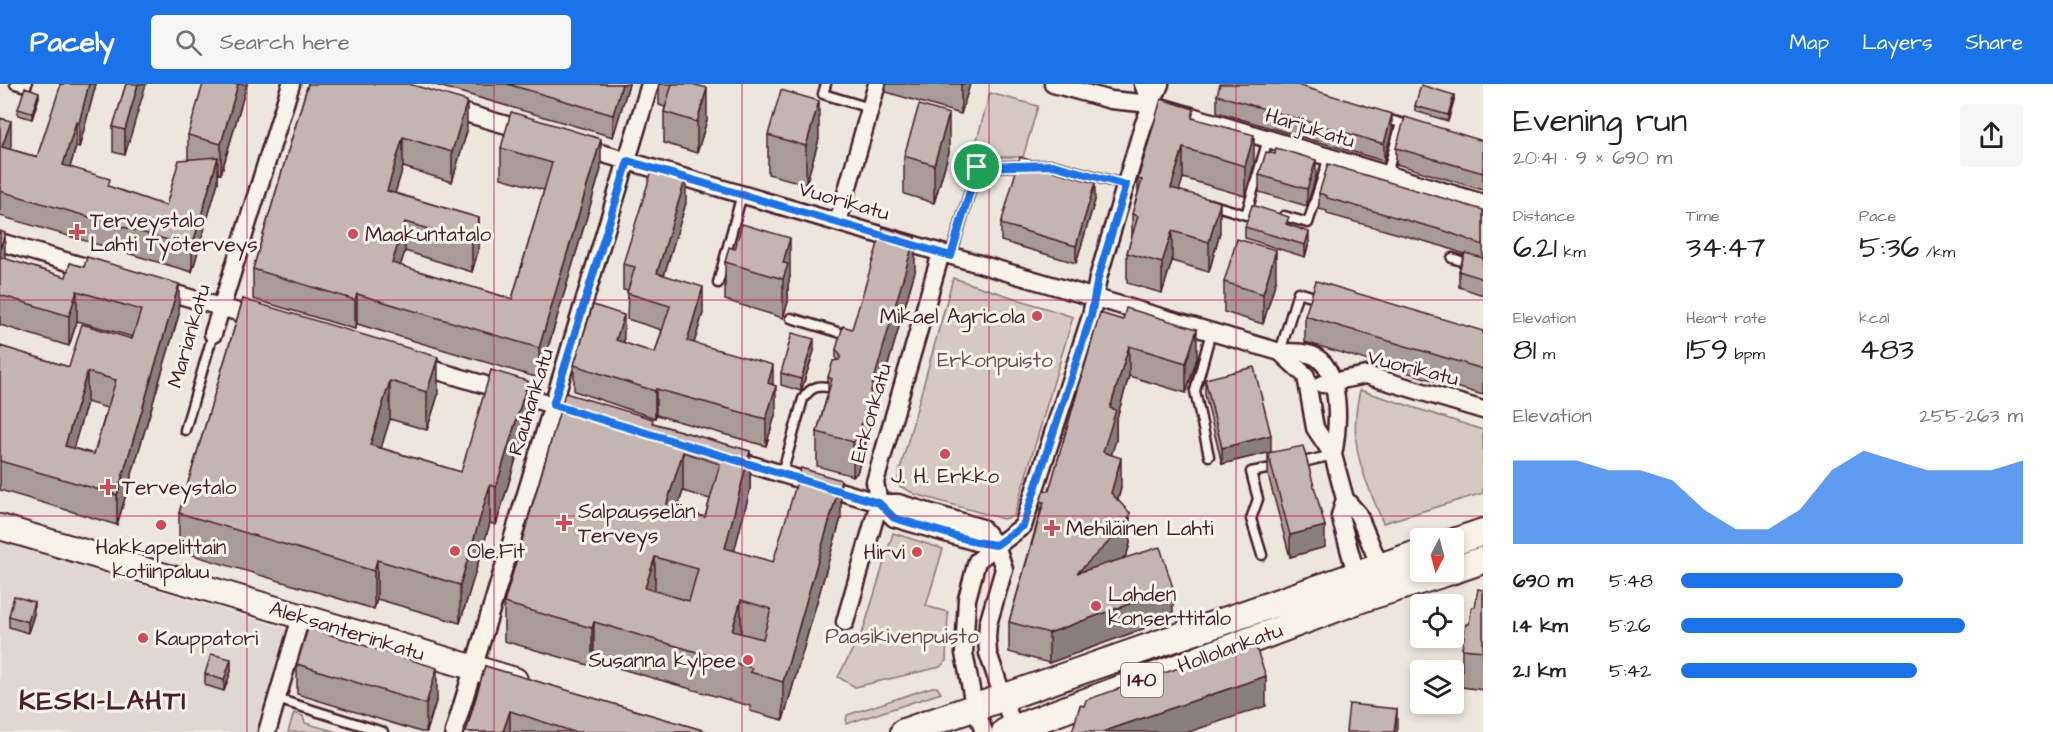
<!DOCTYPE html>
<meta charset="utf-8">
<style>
body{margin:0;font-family:"Architects Daughter",sans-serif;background:#f6f6f6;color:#222;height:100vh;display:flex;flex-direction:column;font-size:22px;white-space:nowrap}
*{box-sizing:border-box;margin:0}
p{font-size:20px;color:#767676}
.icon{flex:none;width:33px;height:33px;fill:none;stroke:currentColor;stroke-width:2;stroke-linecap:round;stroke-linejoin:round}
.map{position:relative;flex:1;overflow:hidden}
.details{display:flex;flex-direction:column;background:#fff;width:570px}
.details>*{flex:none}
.needle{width:39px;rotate:186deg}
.controls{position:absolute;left:1410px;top:444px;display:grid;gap:12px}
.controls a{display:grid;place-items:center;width:54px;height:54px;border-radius:6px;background:#fff;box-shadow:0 3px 9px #0003;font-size:30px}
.pin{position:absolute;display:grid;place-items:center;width:51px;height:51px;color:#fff;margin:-26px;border:3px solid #fff;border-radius:50%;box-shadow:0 2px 6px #0007}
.round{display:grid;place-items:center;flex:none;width:63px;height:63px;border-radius:6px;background:#f6f6f6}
.summary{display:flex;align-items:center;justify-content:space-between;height:102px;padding:0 30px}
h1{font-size:33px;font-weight:600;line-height:45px}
.stats{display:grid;grid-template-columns:repeat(3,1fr);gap:9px;height:102px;padding:6px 30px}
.stats div{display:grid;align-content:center}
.stats b{font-size:30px;font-weight:600}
.stats small{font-size:16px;font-weight:400}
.stats p{font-size:16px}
.chart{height:168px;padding:12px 30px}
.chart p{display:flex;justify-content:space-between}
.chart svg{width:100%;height:108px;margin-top:6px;fill:#1a73e8;opacity:.7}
ul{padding:0 30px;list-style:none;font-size:20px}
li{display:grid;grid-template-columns:96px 72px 1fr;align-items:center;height:45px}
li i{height:15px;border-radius:8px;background:#1a73e8}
header{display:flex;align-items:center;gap:36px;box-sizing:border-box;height:84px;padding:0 30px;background:#1a73e8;color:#fff}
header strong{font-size:28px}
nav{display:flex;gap:33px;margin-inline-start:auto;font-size:21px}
.search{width:420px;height:54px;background:#f6f6f6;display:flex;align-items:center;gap:15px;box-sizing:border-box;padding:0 21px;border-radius:6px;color:#767676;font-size:22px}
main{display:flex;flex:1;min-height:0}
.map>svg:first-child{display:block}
.built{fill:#e0d7d0}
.green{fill:#d5c9c2;stroke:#907476;stroke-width:1.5}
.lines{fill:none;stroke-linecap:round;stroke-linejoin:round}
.lane-casing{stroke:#4a1f2b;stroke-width:13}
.street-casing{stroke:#4a1f2b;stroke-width:21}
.secondary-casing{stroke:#4a1f2b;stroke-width:28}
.primary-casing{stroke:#4a1f2b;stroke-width:30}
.lane{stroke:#f7f3e8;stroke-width:8}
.street{stroke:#f7f3e8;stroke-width:16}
.secondary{stroke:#f7f3e8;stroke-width:24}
.primary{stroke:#f7f3e8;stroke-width:26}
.wall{fill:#a99c97;stroke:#4a1f2b;stroke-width:1.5;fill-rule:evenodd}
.shaded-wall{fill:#897f7b;stroke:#4a1f2b;stroke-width:1.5}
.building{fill:#c4b5b0;stroke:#4a1f2b;stroke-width:1.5;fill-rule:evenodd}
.route-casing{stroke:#fff;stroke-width:12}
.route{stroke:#1a73e8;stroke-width:8}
.grid{fill:none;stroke:#c2185b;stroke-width:1.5;stroke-opacity:0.55}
.poi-dot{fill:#d1495b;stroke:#f7f3e8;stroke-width:2}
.labels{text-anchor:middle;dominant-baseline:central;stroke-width:6;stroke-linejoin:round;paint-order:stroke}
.shield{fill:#f7f3e8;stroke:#7e5f64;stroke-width:1.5}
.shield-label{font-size:20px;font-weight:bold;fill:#4a1f2b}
.street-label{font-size:21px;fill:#4a1f2b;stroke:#f7f3e8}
.poi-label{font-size:21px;fill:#4a1f2b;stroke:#f7f3e8;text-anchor:start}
.park-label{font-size:21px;fill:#6d4a51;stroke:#f7f3e8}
.district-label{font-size:27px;font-weight:bold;letter-spacing:1.5px;fill:#4a1f2b;stroke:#f7f3e8}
</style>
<header>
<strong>Pacely</strong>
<div class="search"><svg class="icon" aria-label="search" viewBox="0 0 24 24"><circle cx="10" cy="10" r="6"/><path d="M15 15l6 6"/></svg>Search here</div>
<nav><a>Map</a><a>Layers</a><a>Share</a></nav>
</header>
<main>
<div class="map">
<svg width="1483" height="648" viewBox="0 0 1483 648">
<rect width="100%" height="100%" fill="#ece6dd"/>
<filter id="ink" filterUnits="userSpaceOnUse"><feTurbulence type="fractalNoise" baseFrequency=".0167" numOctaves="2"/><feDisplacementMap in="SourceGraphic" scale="12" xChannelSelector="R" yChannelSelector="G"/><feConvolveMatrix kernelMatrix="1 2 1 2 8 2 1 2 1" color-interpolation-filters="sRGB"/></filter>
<g filter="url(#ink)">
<path class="built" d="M0,458L286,545V559L260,648H0Z"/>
<path class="green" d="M990,9L1038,22L1023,73H972Z
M953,194L1073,233L1014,432L1003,435L915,410L896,400Z
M1360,306L1483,346V409L1383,439C1363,388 1347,362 1360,306Z
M893,449L943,465L926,522L948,528L946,577L940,583L855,603L838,593L864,544Z
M932,603H937L941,609L846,640L847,631Z
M294,629L303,632L305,639L337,648H288Z"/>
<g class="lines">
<defs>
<path id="lane" d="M15,0L26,3L27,0
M826,0L823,10L870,24
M1387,90L1401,39L1390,36
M1210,120L1246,131L1268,55
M1284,132L1308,139L1329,73
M951,172L977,83L1053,81L1126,101
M1452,174L1483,184
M718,199L742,110
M791,234L851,252
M1280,268L1298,208L1321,215
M185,346L213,250
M1209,372L1195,307L1211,248
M1299,379L1333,371
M782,390L803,315C811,302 820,300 835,305
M1262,471L1251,435L1258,415L1251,388L1277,383
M277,615L383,648"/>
<path id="street" d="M1053,0L1111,16L1151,20L1483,119
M1143,0L1151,20
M445,23L527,47
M580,63L1280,268C1291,269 1306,267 1316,273C1343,290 1338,345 1333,371
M838,138L877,0
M0,158L106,189
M159,205L258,234
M213,250L291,0
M1280,268L1306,292L1315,344L1333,371L1345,415L1358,430L1384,492
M418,281L580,329
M1322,300L1366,291L1483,326
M729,374L879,419H898L982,444L996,461L1004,485L988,540L987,554L988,569L1015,648
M1345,415L1340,432L1359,501
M879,419L894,434L976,458L996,461
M845,538L879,419L875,398L941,169
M267,648L301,533
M454,648L650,0
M984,648L974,621L964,569L967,515L977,477L1023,442L1091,232L1098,194L1143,42L1160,0"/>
<path id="secondary" d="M0,443L515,596"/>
<path id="primary" d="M1454,458L1483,448
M1454,486L1483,476
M904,648L1420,469
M1005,648L1364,514L1448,488"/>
</defs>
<use href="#lane" class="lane-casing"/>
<use href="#street" class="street-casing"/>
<use href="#secondary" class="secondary-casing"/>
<use href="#primary" class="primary-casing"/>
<use href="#lane" class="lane"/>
<use href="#street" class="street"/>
<use href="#secondary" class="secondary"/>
<use href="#primary" class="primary"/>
</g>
<path class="wall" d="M60,0H96L79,64L76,63L70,83L110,103L166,122L188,76V51L247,0L221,90L218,89V98L192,188L0,132V34L11,62L10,65L37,73L60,5Z
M126,0L125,71L113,68V43Z
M308,0L467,47L452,98L403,83L395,109L479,134V164L472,188L405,167L400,182L512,215L544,106L501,94V64L601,85L539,294L357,240L355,245L253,215V185Z
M432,0H629L613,53Z
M659,0H698L697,2L707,36L697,69L664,59V28L665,23L659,21Z
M886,0H970L961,30L886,8Z
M1217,11L1392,46L1384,77L1217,28Z
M39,13L32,35L18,31V25Z
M1454,16L1448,37L1415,27V22Z
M1194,34L1254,81L1245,112L1183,94L1179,106L1220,148L1209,188L1172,177L1162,209L1127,199V169L1132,152V130L1138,109V95Z
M768,51L819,55L806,100L768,90Z
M1483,57V106L1396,80V64Z
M949,68L934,119L904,110V72Z
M1054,87L1095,116L1076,179L1001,157V140Z
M1259,91L1316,92L1307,122L1259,108Z
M1319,109L1483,126V211L1459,203V187L1464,170L1445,163L1327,130V127L1319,125Z
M686,119L664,191L703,229L694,259L773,301L776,328L766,362L656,331L655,334L574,307V281L624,257V259L655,269L662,246L627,235L628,207L623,206V180Z
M1289,141L1309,159L1305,173L1245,154V143Z
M0,147L5,175L179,230L117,441L0,406V262L69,283L132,255L133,253L77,237L69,262L0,241ZM87,318L107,324L94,370L73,364Z
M725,178L790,192L788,201V218L783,234L725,216Z
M915,187L857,389L853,392L817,382V348L828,309V293L836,276V265L852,245Z
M1276,196L1263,240L1224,228V198Z
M243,215L438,311L427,346L390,335L381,364L461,388L528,335L496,441L490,439L460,539L377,515L374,525L179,467V429Z
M1100,229L1197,274L1186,309L1129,292L1116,337V356L1111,371L1121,404L1118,416L1130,459L1127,470L1123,475L1173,534L1049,579L1009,568V538L1040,429V418L1049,407Z
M1305,232L1483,247V311L1305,258Z
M814,267L801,307L781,301V289Z
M1205,295L1271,368L1222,380L1205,311Z
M653,339L750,367V406L734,467L773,478L841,434L783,636L750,627V622L594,577L592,582L504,557V519ZM683,407L710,415L705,433L677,425Z
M1268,369L1325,463L1290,473L1268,391Z
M1483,506V606L1462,603V565L1469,540Z
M34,530L28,549L9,543V532Z
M297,580L437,614L427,648H421L297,610Z
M485,582L709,648H466Z
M231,587L224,607L205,601V590Z"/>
<path class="shaded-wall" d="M89,0H96L79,64V39Z
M138,0H146L125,71V46Z
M238,0H247L221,90V60Z
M622,0H629L613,53V31Z
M961,0H970L961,30Z
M707,4V36L697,69V38Z
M39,8V13L32,35V29Z
M1454,11V16L1448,37V31Z
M467,17V47L452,98V68Z
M819,17V55L806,100V62Z
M949,30V68L934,119V81Z
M1392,30V46L1384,77V60Z
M11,37V62L2,89V63Z
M76,38V63L63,106V81Z
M1254,51V81L1245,112V82Z
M403,53V83L387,136V107Z
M601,55V85L539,294V264Z
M1183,64V94L1171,134V104Z
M218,73V98L192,188V163Z
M1316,76V92L1307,122V105Z
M686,93V119L657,215V189Z
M1095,99V116L1076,179V162Z
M1220,118V148L1209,188V158Z
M479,134V164L472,188V158Z
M405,138V167L392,209V179Z
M1172,147V177L1162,209V179Z
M1309,148V159L1305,173V161Z
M5,149V179L0,196V166Z
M915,153V187L857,389L853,392V358Z
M790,154V192L788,201V218L783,234V179Z
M1276,166V196L1263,240V210Z
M179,200V230L117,441V411Z
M703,203V229L687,283V257Z
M77,207V237L69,262V232Z
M357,210V240L355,245V216Z
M624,231V257L616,283V256Z
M1197,245V274L1186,309V279Z
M814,255V267L801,307V295Z
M1129,262V292L1116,337V356L1103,398V368L1110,324Z
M438,273V311L427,346V308Z
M773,281V307L768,299Z
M87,288V318L65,392V362Z
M390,297V335L370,399V361Z
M528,297V335L496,441V403Z
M776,302V328L766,362V335Z
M656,305V331L655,334V307Z
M1271,351V368L1222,380V364Z
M750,367V406L725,503V464Z
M683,368V407L666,460V422Z
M1121,374V404L1111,439V409Z
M841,396V434L783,636V598Z
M490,401V439L460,539V501Z
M1130,429V459L1127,470L1077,519V489Z
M1325,442V463L1290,473V451Z
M655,473V511L645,504Z
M377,476V515L374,525V487Z
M1173,504V534L1049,579V549Z
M741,516V555L732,547Z
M34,518V530L28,549V538Z
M594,538V577L592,582V544Z
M231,575V587L224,607V596Z
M437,584V614L426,648V620Z
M1266,592V622L1189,648H1102Z
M1397,625V648H1394Z
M510,627V648H503Z"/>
<path class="building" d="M61,0H89L79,39L76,38L63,81L110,95L108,102L166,122L179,76L218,73L192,163L0,107V34L11,37L2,63L37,73Z
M126,0H138L125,46L113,43Z
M203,0H238L221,60L188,51Z
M308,0H409L467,17L452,68L403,53L387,107L479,134L472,158L405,138L392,179L512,215L552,79L501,64L511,28L601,55L539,264L357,210L355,216L253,185Z
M507,0H622L613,31Z
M672,0H692L707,4L697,38L664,28Z
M1220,0H1294L1392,30L1384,60L1217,11Z
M1421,1L1454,11L1448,31L1415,22Z
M25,3L39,8L32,29L18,25Z
M781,6L819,17L806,62L768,51Z
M1161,15L1194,25L1192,34L1254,51L1245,82L1183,64L1171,104L1220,118L1209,158L1172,147L1162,179L1127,169L1138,132L1132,130L1142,96L1138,95Z
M919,21L949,30L934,81L904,72Z
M1405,33L1483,57V89L1396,64Z
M1276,64L1316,76L1307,105L1259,91L1266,68L1275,70Z
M1020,73L1054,83L1053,87L1095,99L1076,162L1001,140Z
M1328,80L1483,126V161L1445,147L1327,114V112L1319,109Z
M653,83L686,93L657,189L703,203L687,257L773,281L768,299L776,302L766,335L656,305L655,307L574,281L593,221L624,231L616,256L655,269L670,222L627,209L635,183L623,180Z
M1252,121L1289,133L1286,140L1309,148L1305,161L1245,143Z
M742,140L790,154L783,179L788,180L783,195L725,178L729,163L735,165Z
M883,143L915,153L857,355L853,358L817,348L832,295L828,293L833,277L839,276L841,272L836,265L843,242L852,245Z
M0,147L5,149L0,166Z
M1237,155L1276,166L1263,210L1224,198Z
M1465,169L1483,174V195L1459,187Z
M0,173L66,193L70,179L84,183L87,173L179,200L117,411L0,377V262L69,283L82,240L132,255L141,226L77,207L69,232L0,211ZM87,288L116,296L94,370L65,362Z
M1316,197L1483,247V285L1305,232Z
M243,215L438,273L427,308L390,297L370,361L461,388L491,286L528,297L496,403L490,401L460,501L377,476L374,487L179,429Z
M1126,224L1197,245L1186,279L1129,262L1110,324L1116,326L1103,368L1121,374L1111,409L1130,429L1127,440L1077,489L1160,463L1173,504L1049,549L1009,538L1044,418H1040L1044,406L1049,407L1100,229L1123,236Z
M792,249L814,255L801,295L781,289Z
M1254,283L1271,351L1222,364L1205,295Z
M565,309L653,335L652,339L750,367L725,464L773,478L801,384L841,396L783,598L750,588L752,584L594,538L592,544L504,519ZM683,368L720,380L705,433L666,422ZM655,473L698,485L689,517L645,504ZM741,516L771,525L763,555L732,547Z
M1303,362L1325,442L1290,451L1268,369Z
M1478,505L1483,506V567L1462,565L1466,540H1469L1472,523H1475Z
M14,512L34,518L28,538L9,532Z
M308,544L437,584L426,620L297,580Z
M1254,558L1266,592L1102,648H1072L1080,621L1084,622L1086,616Z
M211,570L231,575L224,596L205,590Z
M485,582L709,648H574L510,627L503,648H466Z
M1349,620L1397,625L1394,648H1346Z"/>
</g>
<g class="lines" filter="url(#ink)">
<defs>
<path id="route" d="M628,77L951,172L977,83L1053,81L1126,101L1098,194L1091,232L1023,442L996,461L976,458L894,434L879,419L553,321Z"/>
</defs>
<use href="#route" class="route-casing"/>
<use href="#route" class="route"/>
</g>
<path class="grid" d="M247,0V648M494,0V648M742,0V648M989,0V648M1236,0V648M0,216H1483M0,432H1483"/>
<g class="poi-dot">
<path d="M74 139h6v6h6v6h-6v6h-6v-6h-6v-6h6z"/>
<circle cx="353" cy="150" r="6"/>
<circle cx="1037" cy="232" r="6"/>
<circle cx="945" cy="370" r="6"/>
<path d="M105 394h6v6h6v6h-6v6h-6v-6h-6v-6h6z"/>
<path d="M561 430h6v6h6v6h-6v6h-6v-6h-6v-6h6z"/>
<circle cx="161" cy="441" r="6"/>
<path d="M1049 435h6v6h6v6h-6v6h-6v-6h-6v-6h6z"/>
<circle cx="455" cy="467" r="6"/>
<circle cx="917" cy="468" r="6"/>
<circle cx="1096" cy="522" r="6"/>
<circle cx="143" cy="554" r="6"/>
<circle cx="748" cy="576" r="6"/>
</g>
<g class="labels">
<rect class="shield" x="1121" y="579" width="42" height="34" rx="4.5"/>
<g class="shield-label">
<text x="1142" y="596">140</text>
</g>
<g class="street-label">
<text transform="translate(1310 44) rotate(17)">Harjukatu</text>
<text transform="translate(844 117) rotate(16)">Vuorikatu</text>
<text transform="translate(189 252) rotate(-74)">Mariankatu</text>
<text transform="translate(1413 284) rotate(14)">Vuorikatu</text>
<text transform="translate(531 318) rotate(-73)">Rauhankatu</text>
<text transform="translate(871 329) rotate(-74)">Erkonkatu</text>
<text transform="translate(347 547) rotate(17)">Aleksanterinkatu</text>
<text transform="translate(1230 564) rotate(-20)">Hollolankatu</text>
</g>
<g class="poi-label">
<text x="90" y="136">Terveystalo<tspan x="90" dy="24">Lahti Työterveys</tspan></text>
<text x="365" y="150">Maakuntatalo</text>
<text x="1025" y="232" text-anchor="end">Mikael Agricola</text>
<text x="945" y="392" text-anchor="middle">J. H. Erkko</text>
<text x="122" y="403">Terveystalo</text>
<text x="578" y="427">Salpausselän<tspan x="578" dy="24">Terveys</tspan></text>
<text x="1066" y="444">Mehiläinen Lahti</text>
<text x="161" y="463" text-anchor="middle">Hakkapelittain<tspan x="161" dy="24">kotiinpaluu</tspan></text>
<text x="467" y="467">Ole.Fit</text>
<text x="905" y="468" text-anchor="end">Hirvi</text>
<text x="1108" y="510">Lahden<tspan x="1108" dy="24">konserttitalo</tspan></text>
<text x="155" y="554">Kauppatori</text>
<text x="736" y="576" text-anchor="end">Susanna kylpee</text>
</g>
<g class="park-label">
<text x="995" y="276">Erkonpuisto</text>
<text x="902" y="552">Paasikivenpuisto</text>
</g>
<g class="district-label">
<text x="103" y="617">KESKI-LAHTI</text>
</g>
</g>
</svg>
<div class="controls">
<a><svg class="needle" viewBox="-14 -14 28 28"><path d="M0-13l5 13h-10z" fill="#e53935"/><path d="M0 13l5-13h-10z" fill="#767676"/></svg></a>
<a><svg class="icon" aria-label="locate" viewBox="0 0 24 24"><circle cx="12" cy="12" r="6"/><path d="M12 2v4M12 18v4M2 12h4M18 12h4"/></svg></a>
<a><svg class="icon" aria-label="layers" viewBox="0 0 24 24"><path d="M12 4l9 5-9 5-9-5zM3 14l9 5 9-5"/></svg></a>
</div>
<div class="pin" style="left:977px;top:83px;background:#1e9e55"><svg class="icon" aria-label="arrive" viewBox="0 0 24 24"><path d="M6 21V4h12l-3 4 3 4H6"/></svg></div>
</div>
<section class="details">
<div class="summary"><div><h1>Evening run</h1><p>20:41 · 9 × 690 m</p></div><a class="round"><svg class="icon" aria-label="share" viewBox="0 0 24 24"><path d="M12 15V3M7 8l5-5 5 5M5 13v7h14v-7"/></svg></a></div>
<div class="stats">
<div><p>Distance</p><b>6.21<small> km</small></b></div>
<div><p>Time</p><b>34:47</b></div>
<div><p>Pace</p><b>5:36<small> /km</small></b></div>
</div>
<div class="stats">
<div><p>Elevation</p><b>81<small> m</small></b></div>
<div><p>Heart rate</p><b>159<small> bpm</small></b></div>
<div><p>kcal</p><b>483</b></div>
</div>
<div class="chart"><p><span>Elevation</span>255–263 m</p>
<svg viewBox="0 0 160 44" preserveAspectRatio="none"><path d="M0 44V10L10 10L20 10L30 14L40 14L50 18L60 30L70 38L80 38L90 30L100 14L110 6L120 10L130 14L140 14L150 14L160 10V44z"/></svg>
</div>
<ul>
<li><b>690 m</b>5:48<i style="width:65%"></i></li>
<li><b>1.4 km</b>5:26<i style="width:83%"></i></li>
<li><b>2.1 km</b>5:42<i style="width:69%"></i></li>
</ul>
</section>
</main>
